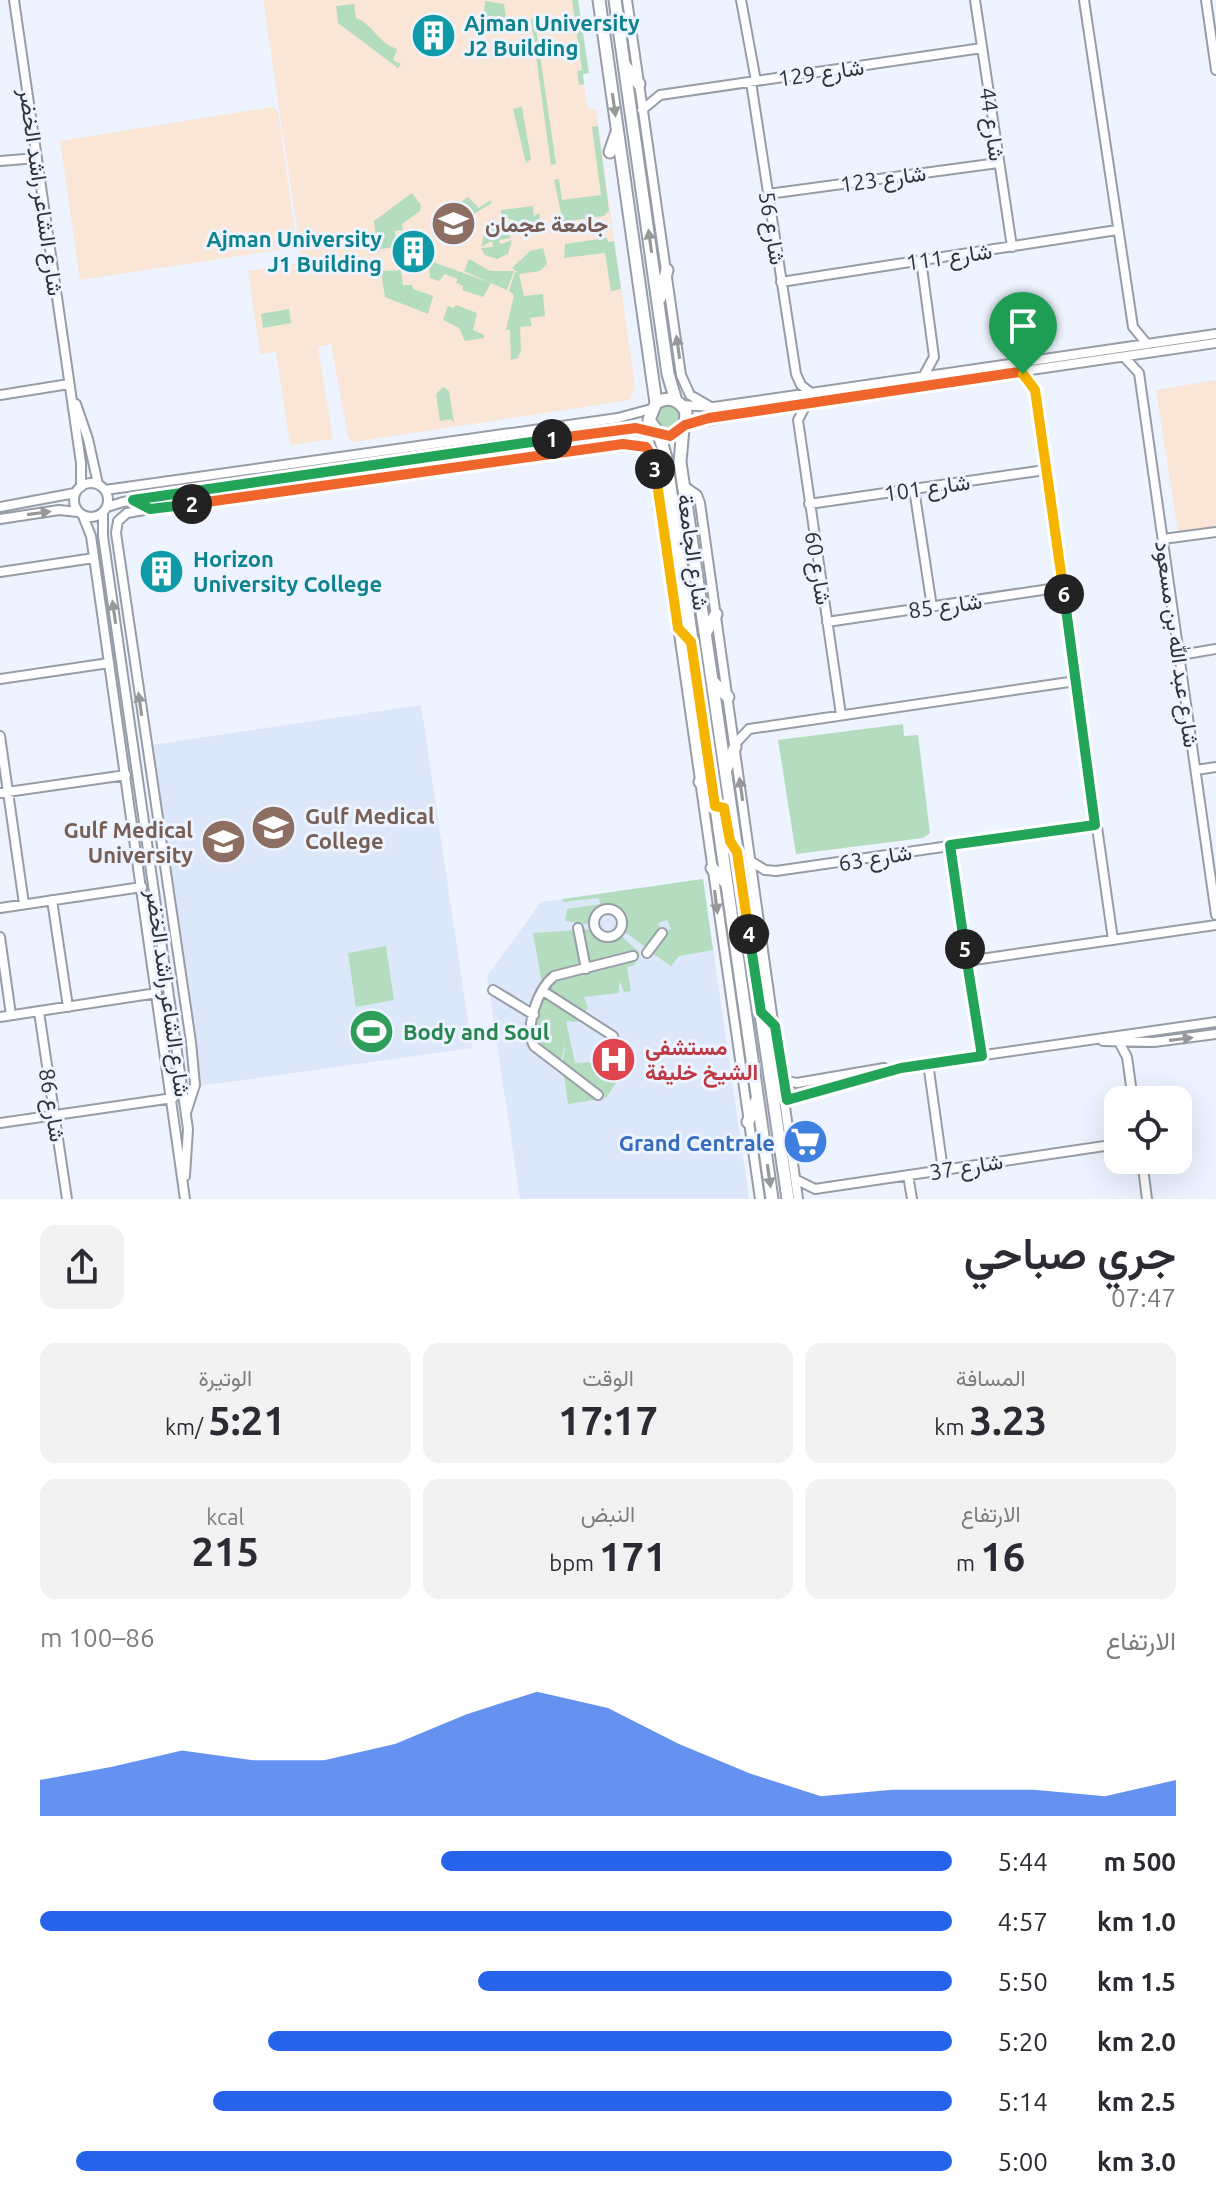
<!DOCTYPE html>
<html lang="ar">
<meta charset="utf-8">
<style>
body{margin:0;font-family:Ubuntu,Vazirmatn,sans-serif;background:#f2f2f3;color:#2b2b33;direction:rtl;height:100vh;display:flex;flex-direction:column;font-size:30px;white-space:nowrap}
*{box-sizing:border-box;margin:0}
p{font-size:26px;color:#7c7c81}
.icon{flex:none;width:44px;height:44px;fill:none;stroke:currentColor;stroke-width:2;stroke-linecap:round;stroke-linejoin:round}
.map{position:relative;height:1199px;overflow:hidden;direction:ltr}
.drawer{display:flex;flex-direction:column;background:#fff;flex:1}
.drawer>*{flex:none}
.fabs{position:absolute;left:1104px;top:1086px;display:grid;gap:16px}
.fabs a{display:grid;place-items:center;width:88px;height:88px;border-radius:16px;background:#fff;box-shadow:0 8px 32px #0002;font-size:40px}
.pin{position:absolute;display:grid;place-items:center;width:68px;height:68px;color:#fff;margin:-82px -34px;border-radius:50% 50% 50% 0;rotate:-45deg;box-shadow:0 0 8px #0007}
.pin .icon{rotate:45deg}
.km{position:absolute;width:40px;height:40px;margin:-20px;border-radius:50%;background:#222;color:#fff;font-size:22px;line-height:40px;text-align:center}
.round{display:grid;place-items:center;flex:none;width:84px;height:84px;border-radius:16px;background:#f2f2f3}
.head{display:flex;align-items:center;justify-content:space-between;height:136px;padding:0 40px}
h1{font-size:44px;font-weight:600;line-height:60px}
.stats{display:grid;grid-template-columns:repeat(3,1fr);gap:12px;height:136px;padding:8px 40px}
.stats div{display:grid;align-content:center;border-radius:16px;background:#f2f2f3;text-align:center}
.stats b{font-size:40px;font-weight:600}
.stats small{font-size:22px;font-weight:400}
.stats p{font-size:22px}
.chart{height:224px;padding:16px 40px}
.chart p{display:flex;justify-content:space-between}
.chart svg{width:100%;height:144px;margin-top:8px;fill:#2563eb;opacity:.7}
ul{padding:0 40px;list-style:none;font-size:26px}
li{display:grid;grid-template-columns:128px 96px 1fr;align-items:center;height:60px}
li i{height:20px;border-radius:10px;background:#2563eb}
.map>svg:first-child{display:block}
.built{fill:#dce7f9}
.education{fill:#f9e6d6}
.green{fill:#b4dcbf}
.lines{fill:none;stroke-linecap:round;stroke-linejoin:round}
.minor-casing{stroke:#979da7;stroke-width:12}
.major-casing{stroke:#979da7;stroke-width:15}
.minor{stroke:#fff;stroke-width:8}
.major{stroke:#fff;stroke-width:11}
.oneway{fill:#97989a}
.split-1-casing{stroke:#fff;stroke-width:16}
.split-2-casing{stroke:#fff;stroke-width:16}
.split-3-casing{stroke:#fff;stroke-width:16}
.split-4-casing{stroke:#fff;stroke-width:16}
.split-5-casing{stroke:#fff;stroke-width:16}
.split-6-casing{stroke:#fff;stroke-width:16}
.split-7-casing{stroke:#fff;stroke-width:16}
.split-1{stroke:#f0652b;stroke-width:10}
.split-2{stroke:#22a559;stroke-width:10}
.split-3{stroke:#f0652b;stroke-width:10}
.split-4{stroke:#f5b400;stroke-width:10}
.split-5{stroke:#22a559;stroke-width:10}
.split-6{stroke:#22a559;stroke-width:10}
.split-7{stroke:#f5b400;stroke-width:10}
.labels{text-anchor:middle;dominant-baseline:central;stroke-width:6;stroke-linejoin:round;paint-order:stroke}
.culture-label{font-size:22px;font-weight:bold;fill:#0d838f;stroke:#edf4ff;text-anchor:start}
.street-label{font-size:22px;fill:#2f3236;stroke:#edf4ff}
.education-label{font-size:22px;font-weight:bold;fill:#785e54;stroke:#edf4ff;text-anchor:start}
.leisure-label{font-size:22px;font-weight:bold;fill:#27864d;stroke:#edf4ff;text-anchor:start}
.health-label{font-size:22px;font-weight:bold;fill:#be3a42;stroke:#edf4ff;text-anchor:start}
.shop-label{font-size:22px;font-weight:bold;fill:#366cbe;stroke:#edf4ff;text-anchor:end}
</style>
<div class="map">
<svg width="1216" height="1199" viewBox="0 0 1216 1199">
<rect width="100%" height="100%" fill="#edf4ff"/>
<path class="built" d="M421,705L472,1048L200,1086L151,745Z
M703,879L749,1199H520L487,976L541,902Z"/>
<path class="education" d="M263,0H578L589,73L583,74L584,84L588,109H596L635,386L630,400L353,442L348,437L331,344L318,347L333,439L290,445L276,352L260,354L248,271L302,263Z
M272,107L278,111L296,241L292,248L80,280L60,141Z
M1216,380V527L1178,532L1156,390Z"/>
<path class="green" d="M572,0H578L589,73L583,74L584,84L579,85L577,71L582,70Z
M485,1L504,4L507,25H483Z
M354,4L356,18C373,24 377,42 397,49L393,60L401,64L398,68L338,23L336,6Z
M537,18L535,22L556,164L551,165L531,19Z
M522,107L531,159L526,163L513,109Z
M598,126L609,211L604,216L563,222L554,180L559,179L562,200L601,195L592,127Z
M412,193L421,205L420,211L402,224L403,230L395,231L397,247L380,249L378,254L374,221Z
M468,197L479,208L490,200L492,203L457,224L450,210Z
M533,206L534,216L539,213L540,222L533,227L501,216V210Z
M495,227L506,230L511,238L499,240L500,244L512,240L508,254L497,259L485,255L481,248L493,247L492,241L481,247L485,231Z
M607,238L608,242L614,241L621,289L611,291L605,253L564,258L565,244Z
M543,248L547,264L540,271L519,274L524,296L543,294L545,316L530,318L532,326L520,327L521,350L518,358L511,360L510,330H506L514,295L509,291L515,272L519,273L512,268L530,251Z
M469,259L490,271H514L507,290L491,283L483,297L462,290L463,286L456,283L458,279L445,274L439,281L430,278L429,266L433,262L491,283L464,271Z
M380,266L384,271L401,270L403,285H412L413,289L433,296L428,314L385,297Z
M456,305L477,313L473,330L484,335V338L465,341L459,328L443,320L448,306L454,308Z
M289,309L291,323L263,328L261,314Z
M443,387L449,391L454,423L451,419L440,421L436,394Z
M673,402L684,416L678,430H657L652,411L655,407Z
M903,724L904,736L918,735L930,833L923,838L796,854L778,740Z
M703,879L713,950L679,956L671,966L649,951L663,933L671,929L667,920L658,923L661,932L648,949L622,930L623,918L614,909L598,911L594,925L565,921L567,909L600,904L599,898L563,902V899Z
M582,929L596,930L609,938L619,934L640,953L588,966Z
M577,930L583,965L542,984L533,933Z
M386,946L394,1000L356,1007L348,953Z
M634,958L635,965L627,967L631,991L624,992L619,980V993L584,997L588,1008L582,1014L546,990L550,981Z
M544,995L579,1015L578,1022L566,1021L575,1063L622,1061L628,1065L606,1098L562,1066L566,1042L560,1064L537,1047L531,1033Z
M567,1073L600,1099L568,1104L564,1076Z"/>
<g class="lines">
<defs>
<path id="minor" d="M14,0L81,463V487
M627,0L681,375L690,395L709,406
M741,0L756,81
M975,0L1012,247
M1084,0L1133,327L1147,344
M1206,0L1216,70
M751,82L796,374L801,385L811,393
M642,110L660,95L982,48
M0,161L37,158
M768,194L998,163
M921,260L934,357L923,377
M781,282L1117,230
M1124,357L1139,373L1216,915
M1019,372L1035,390L1113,940
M0,395L69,384
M807,403L798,420L841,715
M76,404L88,439L98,484
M681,405L714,407L1216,334
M685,425L783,406L1216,343
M74 500a17 17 0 1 1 34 0a17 17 0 1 1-34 0Z
M684,486L697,495L700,503L798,1199
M914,489L932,607
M105,490L618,418L651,409
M809,504L1045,470
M0,507L75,493
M107,507L123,502L564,438L627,429L655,431
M103,514V536L188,1129L185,1176
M83,516L91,536L185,1199
M0,519L59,510L78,512
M1163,539L1216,532
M0,572L94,558
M827,622L1063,587
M1180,655L1216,649
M0,679L109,663
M0,736L24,904
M735,744L749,729L1076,681
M1196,770L1216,767
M0,793L126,775
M950,845L982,1056
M752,862L765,870L776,871L1095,825
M52,900L68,1007
M0,908L142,887
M594 923a14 14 0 1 1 28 0a14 14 0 1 1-28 0Z
M578,928L586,969
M0,937L11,1015
M647,953L662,933
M967,961L1216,925
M493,990L534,1015
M543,991L613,1036
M39,1012L67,1199
M0,1017L157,993
M1103,1041L1154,1042L1216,1034
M1119,1042L1127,1057L1133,1100
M928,1063L943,1170
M783,1080L797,1083L884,1068
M598,1095L534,1046C524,1027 538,989 554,976L633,956
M787,1100L794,1095L928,1063L1216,1022
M186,1113L195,1085L191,1042L116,533L118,521L127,513L150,509L559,451L638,445L646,447L654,459L760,1199
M0,1123L173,1098
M1142,1160L1147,1199
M908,1175L912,1199
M797,1180L815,1189L1118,1144"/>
<path id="major" d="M599,0L656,403
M615,0L668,374L676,401
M625,66L639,84
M610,152L617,132
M660,298L667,270
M683,428L680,462L788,1199
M659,434L675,435L685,425L686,412C679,399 668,396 656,403L649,420L659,434L666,458L772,1199
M660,509L668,490
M706,632L716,614
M713,682L728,697
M726,769L735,747
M700,782L709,764
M712,868L727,884
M755,954L762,933
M748,1122L757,1099"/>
</defs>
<use href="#minor" class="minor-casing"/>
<use href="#major" class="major-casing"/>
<use href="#minor" class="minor"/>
<use href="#major" class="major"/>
</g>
<defs><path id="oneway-solid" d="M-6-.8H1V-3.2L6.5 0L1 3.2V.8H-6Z" transform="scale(2)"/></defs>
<g class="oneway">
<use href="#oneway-solid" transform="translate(614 105) rotate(82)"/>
<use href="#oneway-solid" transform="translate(650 241) rotate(-98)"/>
<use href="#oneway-solid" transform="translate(678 347) rotate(-98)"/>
<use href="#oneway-solid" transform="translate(39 513) rotate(-8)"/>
<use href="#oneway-solid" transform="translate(114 612) rotate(-98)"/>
<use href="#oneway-solid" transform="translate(140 704) rotate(-98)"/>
<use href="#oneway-solid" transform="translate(741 789) rotate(-98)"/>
<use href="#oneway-solid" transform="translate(716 902) rotate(83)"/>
<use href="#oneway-solid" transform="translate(1181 1039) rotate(-7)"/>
<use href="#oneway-solid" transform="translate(769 1176) rotate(82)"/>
</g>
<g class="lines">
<defs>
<path id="split-1" d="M552,439L636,428L670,436L685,425L709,418L1019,372L1023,374"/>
<path id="split-2" d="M192,504L150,509L133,500L552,439"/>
<path id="split-3" d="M192,504L623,444L646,447L654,459L655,469"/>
<path id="split-4" d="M655,469L678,628L691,642L715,806L724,808L730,841L737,852L749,934"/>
<path id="split-5" d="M749,934L761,1012L775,1026L787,1100L901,1068L982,1056L965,949"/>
<path id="split-6" d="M965,949L950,845L1095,825L1064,594"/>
<path id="split-7" d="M1023,374L1035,390L1064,594"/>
</defs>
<use href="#split-1" class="split-1-casing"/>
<use href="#split-2" class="split-2-casing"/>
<use href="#split-3" class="split-3-casing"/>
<use href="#split-4" class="split-4-casing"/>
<use href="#split-5" class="split-5-casing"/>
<use href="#split-6" class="split-6-casing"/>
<use href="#split-7" class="split-7-casing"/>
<use href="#split-1" class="split-1"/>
<use href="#split-2" class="split-2"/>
<use href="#split-3" class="split-3"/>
<use href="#split-4" class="split-4"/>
<use href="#split-5" class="split-5"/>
<use href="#split-6" class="split-6"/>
<use href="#split-7" class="split-7"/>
</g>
<defs>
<symbol id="building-disc" viewBox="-11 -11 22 22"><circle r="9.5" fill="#0f9aa8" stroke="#edf4ff"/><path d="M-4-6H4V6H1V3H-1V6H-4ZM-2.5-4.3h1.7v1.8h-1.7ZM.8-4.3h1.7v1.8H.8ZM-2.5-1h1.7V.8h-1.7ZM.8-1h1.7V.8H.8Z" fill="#fff"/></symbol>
<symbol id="university-disc" viewBox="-11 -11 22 22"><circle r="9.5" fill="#8d6e63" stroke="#edf4ff"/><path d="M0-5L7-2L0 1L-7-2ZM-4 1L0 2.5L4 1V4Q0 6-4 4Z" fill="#fff"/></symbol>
<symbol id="stadium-disc" viewBox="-11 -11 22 22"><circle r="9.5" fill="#2e9e5b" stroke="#edf4ff"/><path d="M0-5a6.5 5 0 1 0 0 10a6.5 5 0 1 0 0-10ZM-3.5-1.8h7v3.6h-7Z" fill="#fff"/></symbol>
<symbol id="hospital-disc" viewBox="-11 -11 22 22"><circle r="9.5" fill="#e0444e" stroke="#edf4ff"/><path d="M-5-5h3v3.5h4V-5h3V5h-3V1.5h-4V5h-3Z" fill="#fff"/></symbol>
<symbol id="supermarket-disc" viewBox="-11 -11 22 22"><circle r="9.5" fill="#3f7fe0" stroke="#edf4ff"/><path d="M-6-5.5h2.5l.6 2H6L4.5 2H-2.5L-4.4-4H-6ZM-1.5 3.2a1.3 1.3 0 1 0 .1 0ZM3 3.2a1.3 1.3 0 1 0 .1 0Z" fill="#fff"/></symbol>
</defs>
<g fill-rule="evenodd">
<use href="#building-disc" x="408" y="10" width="51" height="51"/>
<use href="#university-disc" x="428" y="198" width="51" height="51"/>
<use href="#building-disc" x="388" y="226" width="51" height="51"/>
<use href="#building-disc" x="136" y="546" width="51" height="51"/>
<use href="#university-disc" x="248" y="802" width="51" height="51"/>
<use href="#university-disc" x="198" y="816" width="51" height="51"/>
<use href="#stadium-disc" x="346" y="1006" width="51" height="51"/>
<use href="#hospital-disc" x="588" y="1034" width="51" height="51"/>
<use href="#supermarket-disc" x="780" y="1116" width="51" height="51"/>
</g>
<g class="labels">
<g class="culture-label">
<text x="464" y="22">Ajman University<tspan x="464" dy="25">J2 Building</tspan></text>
<text x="382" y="238" text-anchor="end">Ajman University<tspan x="382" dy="25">J1 Building</tspan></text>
<text x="193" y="558">Horizon<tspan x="193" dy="25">University College</tspan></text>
</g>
<g class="street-label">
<text transform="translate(821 72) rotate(-8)">شارع 129</text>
<text transform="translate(993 124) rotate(82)">شارع 44</text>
<text transform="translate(883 178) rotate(-8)">شارع 123</text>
<text transform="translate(42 192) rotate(82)">شارع الشاعر راشد الخضر</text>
<text transform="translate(773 228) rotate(81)">شارع 56</text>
<text transform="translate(949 256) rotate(-8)">شارع 111</text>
<text transform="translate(927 487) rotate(-8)">شارع 101</text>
<text transform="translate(694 552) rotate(82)">شارع الجامعة</text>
<text transform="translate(819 568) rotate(81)">شارع 60</text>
<text transform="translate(945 605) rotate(-8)">شارع 85</text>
<text transform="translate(1178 644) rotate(82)">شارع عبد الله بن مسعود</text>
<text transform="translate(875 857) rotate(-9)">شارع 63</text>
<text transform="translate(169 993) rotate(82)">شارع الشاعر راشد الخضر</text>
<text transform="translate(53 1105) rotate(81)">شارع 86</text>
<text transform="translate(966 1166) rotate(-9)">شارع 37</text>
</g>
<g class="education-label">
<text x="485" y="223">جامعة عجمان</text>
<text x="305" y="815">Gulf Medical<tspan x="305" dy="25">College</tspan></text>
<text x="193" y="829" text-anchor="end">Gulf Medical<tspan x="193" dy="25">University</tspan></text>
</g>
<g class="leisure-label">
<text x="403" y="1031">Body and Soul</text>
</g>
<g class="health-label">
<text x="645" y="1046">مستشفى<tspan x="645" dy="25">الشيخ خليفة</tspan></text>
</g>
<g class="shop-label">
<text x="775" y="1142">Grand Centrale</text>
</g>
</g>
</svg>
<div class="fabs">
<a><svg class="icon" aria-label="locate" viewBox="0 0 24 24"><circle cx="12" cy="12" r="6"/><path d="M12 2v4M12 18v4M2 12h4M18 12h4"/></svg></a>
</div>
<div class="pin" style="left:1023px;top:374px;background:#1e9e55"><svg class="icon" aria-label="arrive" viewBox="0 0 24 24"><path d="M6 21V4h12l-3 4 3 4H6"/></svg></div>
<b class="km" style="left:552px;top:439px">1</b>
<b class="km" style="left:192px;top:504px">2</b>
<b class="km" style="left:655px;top:469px">3</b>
<b class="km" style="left:749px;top:934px">4</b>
<b class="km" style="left:965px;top:949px">5</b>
<b class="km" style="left:1064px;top:594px">6</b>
</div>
<section class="drawer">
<div class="head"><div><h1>جري صباحي</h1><p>07:47</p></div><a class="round"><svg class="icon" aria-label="share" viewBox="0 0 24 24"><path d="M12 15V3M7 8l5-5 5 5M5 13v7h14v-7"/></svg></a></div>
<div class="stats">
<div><p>المسافة</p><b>3.23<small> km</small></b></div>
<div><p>الوقت</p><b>17:17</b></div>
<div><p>الوتيرة</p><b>5:21<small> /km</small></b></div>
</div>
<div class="stats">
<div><p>الارتفاع</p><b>16<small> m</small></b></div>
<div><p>النبض</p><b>171<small> bpm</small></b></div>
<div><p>kcal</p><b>215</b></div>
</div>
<div class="chart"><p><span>الارتفاع</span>86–100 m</p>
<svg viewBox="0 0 160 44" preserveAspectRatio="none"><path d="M0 44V33L10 29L20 24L30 27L40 27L50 22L60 13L70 6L80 11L90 22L100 31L110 38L120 36L130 36L140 36L150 38L160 33V44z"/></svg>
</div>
<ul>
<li><b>500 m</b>5:44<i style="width:56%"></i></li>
<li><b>1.0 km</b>4:57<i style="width:100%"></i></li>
<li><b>1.5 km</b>5:50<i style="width:52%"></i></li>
<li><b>2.0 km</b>5:20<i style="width:75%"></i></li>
<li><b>2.5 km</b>5:14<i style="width:81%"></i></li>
<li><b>3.0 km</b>5:00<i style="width:96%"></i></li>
</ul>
</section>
